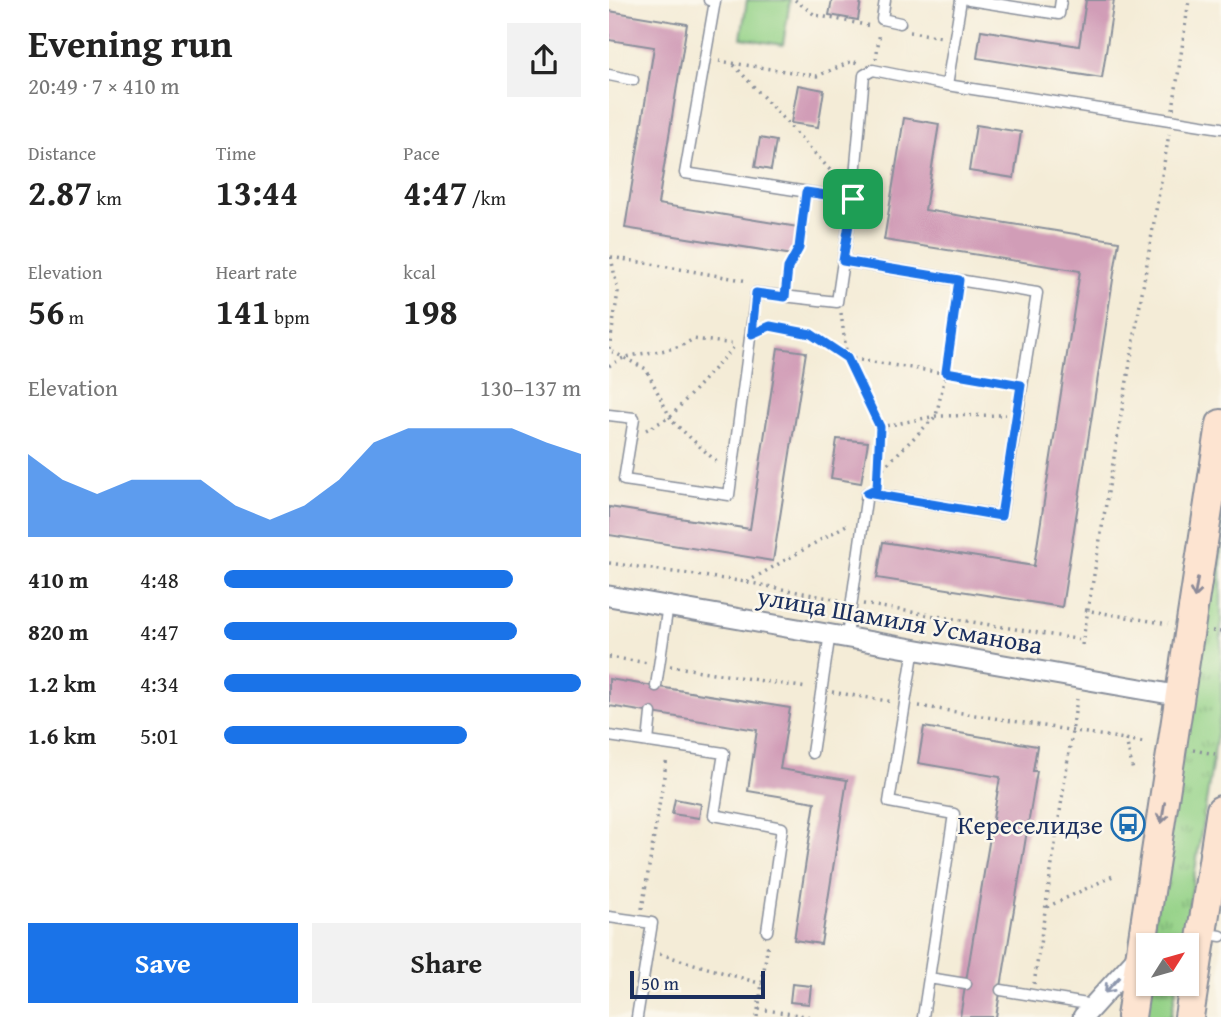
<!DOCTYPE html>
<meta charset="utf-8">
<style>
body{margin:0;font-family:"Gentium Book Plus",serif;background:#f2f2f2;color:#222;height:100vh;display:flex;flex-direction:column;font-size:26px;white-space:nowrap}
*{box-sizing:border-box;margin:0}
p{font-size:23px;color:#767676}
.icon{flex:none;width:38px;height:38px;fill:none;stroke:currentColor;stroke-width:2;stroke-linecap:round;stroke-linejoin:round}
.map{position:relative;flex:1;overflow:hidden}
.drawer{display:flex;flex-direction:column;background:#fff;width:609px}
.drawer>*{flex:none}
.needle{width:46px;rotate:53deg}
.fabs{position:absolute;left:527px;top:933px;display:grid;gap:14px}
.fabs a{display:grid;place-items:center;width:63px;height:63px;border-radius:0px;background:#fff;box-shadow:0 2px 5px #0004;font-size:35px}
.scale{position:absolute;left:21px;bottom:18px;width:135px;box-sizing:border-box;padding-left:7px;border:4px solid #1b2f5e;border-top:0;font-size:19px;line-height:24px;white-space:nowrap;color:#1b2f5e;-webkit-text-stroke:5px #fbf7ec;paint-order:stroke}
.pin{position:absolute;display:grid;place-items:center;width:60px;height:60px;color:#fff;margin:-30px;border-radius:14px;box-shadow:0 4px 10px #0006}
.round{display:grid;place-items:center;flex:none;width:74px;height:74px;border-radius:0px;background:#f2f2f2}
.head{display:flex;align-items:center;justify-content:space-between;height:119px;padding:0 28px}
h1{font-size:38px;font-weight:800;line-height:52px}
.metrics{display:grid;grid-template-columns:repeat(3,1fr);gap:10px;height:119px;padding:7px 28px}
.metrics div{display:grid;align-content:center}
.metrics b{font-size:35px;font-weight:800}
.metrics small{font-size:19px;font-weight:400}
.metrics p{font-size:19px}
.chart{height:196px;padding:14px 28px}
.chart p{display:flex;justify-content:space-between}
.chart svg{width:100%;height:126px;margin-top:7px;fill:#1a73e8;opacity:.7}
.primary-button{display:flex;gap:14px;margin-top:auto;padding:14px 28px}
.primary-button a{flex:1;height:80px;border-radius:0px;background:#1a73e8;color:#fff;font-size:28px;font-weight:800;line-height:80px;text-align:center}
.primary-button a+a{background:#f2f2f2;color:#222}
ul{padding:0 28px;list-style:none;font-size:23px}
li{display:grid;grid-template-columns:112px 84px 1fr;align-items:center;height:52px}
li i{height:18px;border-radius:9px;background:#1a73e8}
main{display:flex;flex:1;min-height:0}
.map>svg:first-child{display:block}
.grass{fill:url(#grass-tufts);stroke:#588072;stroke-width:2}
.pitch{fill:#94d287;stroke:#588072;stroke-width:2}
.building{fill:#d19db7}
.lines{fill:none;stroke-linecap:round;stroke-linejoin:round}
.service-casing{stroke:#888e9a;stroke-width:13}
.minor-casing{stroke:#888e9a;stroke-width:23}
.secondary-casing{stroke:#888e9a;stroke-width:32}
.path{stroke:#888e9a;stroke-width:3.5;stroke-dasharray:2 5;stroke-linecap:butt}
.service{stroke:#fff;stroke-width:10}
.minor{stroke:#fff;stroke-width:19}
.secondary{stroke:#fde4d1;stroke-width:28}
.oneway{stroke:#8c8a98}
.oneway2{stroke:#8d97ae}
.route-casing{stroke:#fff;stroke-width:14}
.route{stroke:#1a73e8;stroke-width:9}
.labels{text-anchor:middle;dominant-baseline:central;stroke-width:5;stroke-linejoin:round;paint-order:stroke}
.street-label{font-size:26px;fill:#1b2f5e;stroke:#fbf7ec}
.poi-label{font-size:26px;fill:#1b2f5e;stroke:#fbf7ec;text-anchor:end}
</style>
<main>
<section class="drawer">
<div class="head"><div><h1>Evening run</h1><p>20:49 · 7 × 410 m</p></div><a class="round"><svg class="icon" aria-label="share" viewBox="0 0 24 24"><path d="M12 15V3M7 8l5-5 5 5M5 13v7h14v-7"/></svg></a></div>
<div class="metrics">
<div><p>Distance</p><b>2.87<small> km</small></b></div>
<div><p>Time</p><b>13:44</b></div>
<div><p>Pace</p><b>4:47<small> /km</small></b></div>
</div>
<div class="metrics">
<div><p>Elevation</p><b>56<small> m</small></b></div>
<div><p>Heart rate</p><b>141<small> bpm</small></b></div>
<div><p>kcal</p><b>198</b></div>
</div>
<div class="chart"><p><span>Elevation</span>130–137 m</p>
<svg viewBox="0 0 160 44" preserveAspectRatio="none"><path d="M0 44V15L10 24L20 29L30 24L40 24L50 24L60 33L70 38L80 33L90 24L100 11L110 6L120 6L130 6L140 6L150 11L160 15V44z"/></svg>
</div>
<ul>
<li><b>410 m</b>4:48<i style="width:81%"></i></li>
<li><b>820 m</b>4:47<i style="width:82%"></i></li>
<li><b>1.2 km</b>4:34<i style="width:100%"></i></li>
<li><b>1.6 km</b>5:01<i style="width:68%"></i></li>
</ul>
<div class="primary-button"><a>Save</a><a>Share</a></div>
</section>
<div class="map">
<svg width="612" height="1017" viewBox="0 0 612 1017">
<defs>
<pattern id="grass-tufts" width="24" height="20" patternUnits="userSpaceOnUse" patternTransform="scale(1.75)"><rect width="24" height="20" fill="#94d287"/><path d="M3 7l-1-3M5 7V3M7 7l1-3M15 17l-1-3M17 17v-4M19 17l1-3" fill="none" stroke="#78ab72"/></pattern>
</defs>
<rect width="100%" height="100%" fill="#fbf7ec"/>
<filter id="ink" filterUnits="userSpaceOnUse"><feTurbulence type="fractalNoise" baseFrequency=".0143" numOctaves="2"/><feDisplacementMap in="SourceGraphic" scale="14" xChannelSelector="R" yChannelSelector="G"/><feConvolveMatrix kernelMatrix="1 2 1 2 8 2 1 2 1" color-interpolation-filters="sRGB"/></filter>
<filter id="wash" filterUnits="userSpaceOnUse"><feTurbulence type="fractalNoise" baseFrequency=".00686" numOctaves="4" result="noise"/><feDisplacementMap in="SourceGraphic" scale="28" xChannelSelector="R" yChannelSelector="G"/><feGaussianBlur stdDeviation="1.57" result="paint"/><feColorMatrix in="noise" values="0 0 0 0 0 0 0 0 0 0 0 0 0 0 0 0 0 1.4 0 .05"/><feComposite in="paint" operator="in"/></filter>
<g filter="url(#wash)">
<rect width="100%" height="100%" fill="#f4ecd7"/>
<path class="grass" d="M612,506V710L574,945H541Z
M539,984H568L562,1017H529Z"/>
<path class="pitch" d="M138,0H181L174,45L132,38Z"/>
<g id="blocks">
<path class="building" d="M223,0H252L249,20L220,15Z
M477,0H505L493,78L368,58L372,30L470,46Z
M0,11L78,24L49,204L189,227L184,255L16,228L45,47L0,40Z
M189,85L215,90L209,127L182,123Z
M295,118L330,124L316,210L510,241L453,607L268,578L274,542L425,566L471,271L275,240Z
M367,125L412,132L405,178L360,171Z
M151,138L167,141L162,170L146,167Z
M169,348L197,352L164,561L0,535V507L141,529Z
M228,439L259,442L252,483L222,478Z
M0,679L181,708L171,769L238,780L212,944L185,940L206,802L139,791L148,730L0,706Z
M315,727L428,746L424,771H428L387,1017H351L391,777L309,763Z
M66,799L92,804L90,818L63,814Z
M183,984L202,986L200,1004L181,1002Z"/>
</g>
</g>
<g filter="url(#ink)">
<use href="#blocks" fill-opacity="0" stroke="#888e9a" stroke-width="2"/>
<g class="lines">
<defs>
<path id="service" d="M100,0L106,1L76,173L244,199
M276,0L273,19L291,23
M352,0L338,85L612,128
M360,0L450,14L452,0
M0,75L24,80
M0,415L25,418L15,480L120,495L147,293L228,302L234,261
M238,636L258,493L392,516L428,293L234,261L244,199L255,75L264,70L338,85
M305,648L280,802L345,814L314,1017
M47,686L59,605
M0,736L115,753L105,815L173,828L158,931
M39,742L42,713
M203,753L221,633
M0,917L43,923L28,1017
M594,933L612,936
M320,978L357,984
M392,990L484,1005"/>
<path id="minor" d="M0,596L572,696
M474,1017L532,953"/>
<path id="secondary" d="M522,1017L612,424
M580,1017L612,810"/>
</defs>
<use href="#service" class="service-casing"/>
<use href="#minor" class="minor-casing"/>
<use href="#secondary" class="secondary-casing"/>
<path class="path" d="M186,0L206,15L262,26
M301,32L334,37
M267,59L271,32
M110,61L208,76L244,61L248,63
M125,65L233,183
M564,109L580,0
M2,257L9,292L0,350L37,369L63,421L110,464
M2,257L139,281
M177,284L179,268L189,248L195,204
M232,313L238,358L271,427L268,483
M155,329L161,326L202,334L238,358L399,383
M0,366C26,347 56,358 84,339L127,344
M271,427L327,416L397,415
M37,430L61,417L125,347
M269,473L327,416L337,372L348,293
M0,563L137,582L230,600
M138,582L241,523
M254,604L473,640
M476,610L559,624
M603,631L612,632
M473,645L560,134
M0,657L39,663
M61,666L198,688
M223,692L285,702
M310,706L534,742
M517,739L524,771
M584,750L606,754
M438,907L506,875
M33,909L58,758
M51,954L153,984
M425,984L468,699
M150,1009L203,1017
M148,1017L159,943"/>
<use href="#service" class="service"/>
<use href="#minor" class="minor"/>
<use href="#secondary" class="secondary"/>
</g>
<defs><path id="oneway-shaft" d="M-6 0H5M1.5-3L5.5 0L1.5 3" fill="none" stroke-width="1.6" stroke-linecap="round" stroke-linejoin="round" transform="scale(1.75)"/></defs>
<g class="oneway">
<use href="#oneway-shaft" transform="translate(587 588) rotate(99)"/>
<use href="#oneway-shaft" transform="translate(554 813) rotate(99)"/>
</g>
<use class="oneway2" href="#oneway-shaft" transform="translate(503 985) rotate(132)"/>
</g>
<g class="lines" filter="url(#ink)">
<defs>
<path id="route" d="M197,192L244,199L234,261L350,280L337,372L412,385L392,516L258,493L268,488L271,427L238,358L202,334L161,326L143,334L147,293L176,297L179,268L190,248Z"/>
</defs>
<use href="#route" class="route-casing"/>
<use href="#route" class="route"/>
</g>
<defs>
<symbol id="bus-ring" viewBox="-11 -11 22 22"><circle r="9.5" fill="#fbf7ec" stroke="#1f6fb2" stroke-width="1.5"/><path d="M-5-6H5V4H4V6H2V4H-2V6H-4V4H-5ZM-3.5-4V0h7V-4ZM-3.5 1.2v1.5H-2V1.2ZM2 1.2v1.5H3.5V1.2Z" fill="#1f6fb2"/></symbol>
</defs>
<g fill-rule="evenodd">
<use href="#bus-ring" x="500" y="805" width="38" height="38"/>
</g>
<g class="labels">
<g class="street-label">
<text transform="translate(291 620) rotate(10)">улица Шамиля Усманова</text>
</g>
<g class="poi-label">
<text x="494" y="824">Кереселидзе</text>
</g>
</g>
</svg>
<div class="fabs">
<a><svg class="needle" viewBox="-14 -14 28 28"><path d="M0-13l5 13h-10z" fill="#e53935"/><path d="M0 13l5-13h-10z" fill="#767676"/></svg></a>
</div>
<div class="scale">50 m</div>
<div class="pin" style="left:244px;top:199px;background:#1e9e55"><svg class="icon" aria-label="arrive" viewBox="0 0 24 24"><path d="M6 21V4h12l-3 4 3 4H6"/></svg></div>
</div>
</main>
